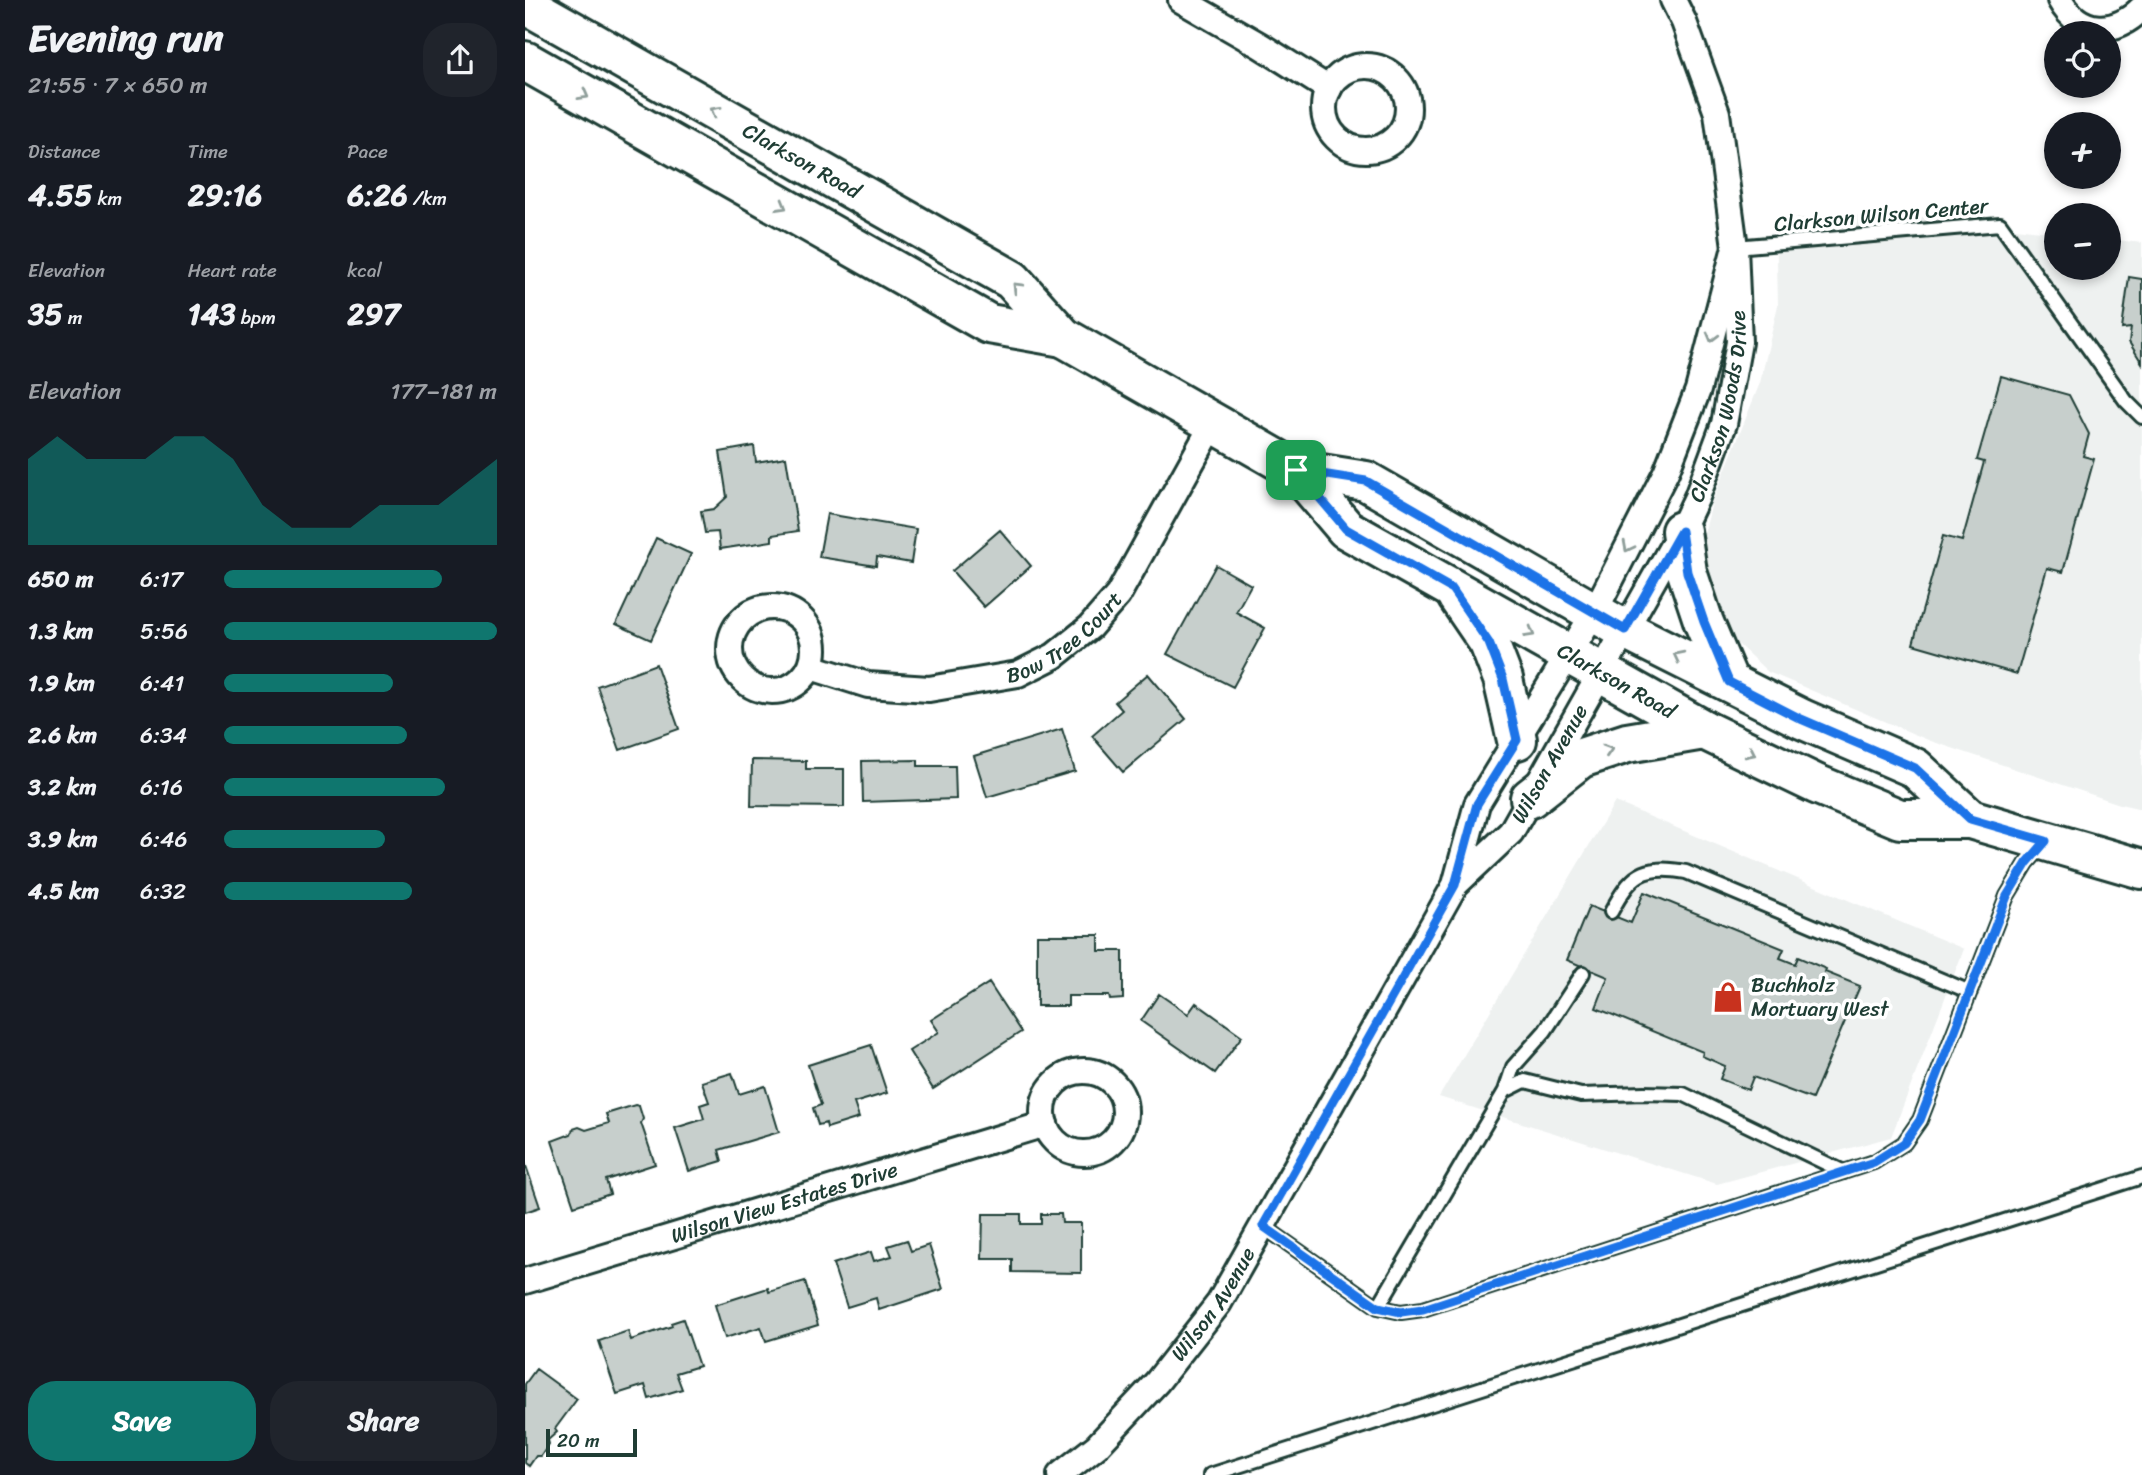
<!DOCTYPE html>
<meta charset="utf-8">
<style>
body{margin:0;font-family:Sriracha,sans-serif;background:#20242c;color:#f1f3f6;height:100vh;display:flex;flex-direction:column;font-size:26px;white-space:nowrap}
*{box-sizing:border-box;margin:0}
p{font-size:23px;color:#9ea1a6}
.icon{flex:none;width:38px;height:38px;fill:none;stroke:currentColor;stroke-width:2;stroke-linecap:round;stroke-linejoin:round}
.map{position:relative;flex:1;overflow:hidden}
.panel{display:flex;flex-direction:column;background:#171b24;width:525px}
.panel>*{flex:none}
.fabs{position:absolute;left:1519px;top:21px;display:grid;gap:14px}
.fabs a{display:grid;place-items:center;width:77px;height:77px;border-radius:50%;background:#171b24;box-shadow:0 4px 10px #0003;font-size:35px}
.scale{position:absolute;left:21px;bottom:18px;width:91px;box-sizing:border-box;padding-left:7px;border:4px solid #1f3d34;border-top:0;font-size:19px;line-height:24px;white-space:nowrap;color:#1f3d34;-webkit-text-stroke:5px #fff;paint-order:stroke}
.pin{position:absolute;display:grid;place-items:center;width:60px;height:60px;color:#fff;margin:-30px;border-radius:14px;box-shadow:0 4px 10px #0006}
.round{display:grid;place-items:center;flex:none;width:74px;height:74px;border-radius:28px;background:#20242c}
.summary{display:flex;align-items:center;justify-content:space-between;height:119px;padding:0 28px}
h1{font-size:38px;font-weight:700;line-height:52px}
.figures{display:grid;grid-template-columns:repeat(3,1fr);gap:10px;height:119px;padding:7px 28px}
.figures div{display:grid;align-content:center}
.figures b{font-size:30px;font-weight:700}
.figures small{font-size:19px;font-weight:400}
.figures p{font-size:19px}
.chart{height:196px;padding:14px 28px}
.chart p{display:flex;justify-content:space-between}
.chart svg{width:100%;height:126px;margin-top:7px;fill:#0f766e;opacity:.7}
.action{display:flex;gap:14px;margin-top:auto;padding:14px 28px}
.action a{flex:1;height:80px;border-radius:28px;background:#0f766e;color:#fff;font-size:28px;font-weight:700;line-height:80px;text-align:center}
.action a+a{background:#20242c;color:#f1f3f6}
ul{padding:0 28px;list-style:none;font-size:23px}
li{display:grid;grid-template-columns:112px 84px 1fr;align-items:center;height:52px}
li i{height:18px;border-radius:9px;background:#0f766e}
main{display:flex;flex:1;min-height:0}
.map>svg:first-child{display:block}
.built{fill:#eef1f0}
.building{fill:#c7cfcc;stroke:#1f3d34;stroke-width:2}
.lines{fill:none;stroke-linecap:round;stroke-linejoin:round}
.service-casing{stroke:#1f3d34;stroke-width:18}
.minor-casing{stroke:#1f3d34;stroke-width:30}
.primary-casing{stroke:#1f3d34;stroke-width:44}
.service{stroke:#fff;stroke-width:12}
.minor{stroke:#fff;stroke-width:24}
.primary{stroke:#fff;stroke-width:38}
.oneway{stroke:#8f9e9a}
.route-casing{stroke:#fff;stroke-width:14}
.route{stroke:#1a73e8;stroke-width:9}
.labels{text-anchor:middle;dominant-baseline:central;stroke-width:7;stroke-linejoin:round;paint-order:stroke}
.street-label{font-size:21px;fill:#1f3d34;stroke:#fff}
.poi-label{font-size:21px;fill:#1f3d34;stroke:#fff;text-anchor:start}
</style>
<main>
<section class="panel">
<div class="summary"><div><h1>Evening run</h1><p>21:55 · 7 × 650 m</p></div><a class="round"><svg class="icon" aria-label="share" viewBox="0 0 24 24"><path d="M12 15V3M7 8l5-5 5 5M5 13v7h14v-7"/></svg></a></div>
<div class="figures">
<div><p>Distance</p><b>4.55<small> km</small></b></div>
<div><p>Time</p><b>29:16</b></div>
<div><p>Pace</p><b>6:26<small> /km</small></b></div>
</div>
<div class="figures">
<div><p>Elevation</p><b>35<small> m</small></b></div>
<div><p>Heart rate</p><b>143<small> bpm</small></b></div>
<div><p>kcal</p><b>297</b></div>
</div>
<div class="chart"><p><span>Elevation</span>177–181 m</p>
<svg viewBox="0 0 160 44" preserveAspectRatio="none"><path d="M0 44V14L10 6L20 14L30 14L40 14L50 6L60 6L70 14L80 30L90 38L100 38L110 38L120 30L130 30L140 30L150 22L160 14V44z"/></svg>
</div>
<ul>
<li><b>650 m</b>6:17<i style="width:80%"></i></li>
<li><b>1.3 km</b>5:56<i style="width:100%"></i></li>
<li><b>1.9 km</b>6:41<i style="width:62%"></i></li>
<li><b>2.6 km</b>6:34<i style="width:67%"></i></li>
<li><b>3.2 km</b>6:16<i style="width:81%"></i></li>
<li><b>3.9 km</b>6:46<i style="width:59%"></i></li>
<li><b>4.5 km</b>6:32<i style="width:69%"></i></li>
</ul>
<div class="action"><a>Save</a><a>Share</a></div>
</section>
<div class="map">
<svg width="1617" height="1475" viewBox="0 0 1617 1475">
<rect width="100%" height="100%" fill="#fff"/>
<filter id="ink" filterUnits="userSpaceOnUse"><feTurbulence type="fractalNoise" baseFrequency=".0143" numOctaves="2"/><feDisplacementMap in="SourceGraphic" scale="14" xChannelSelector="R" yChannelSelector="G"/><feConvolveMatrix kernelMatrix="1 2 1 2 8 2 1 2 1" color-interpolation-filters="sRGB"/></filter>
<g filter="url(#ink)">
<path class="built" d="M1376,214L1531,233V268H1584V239L1617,243V809L1595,804L1403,740L1243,672L1204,636L1186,604L1175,550L1187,503L1235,383L1253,305L1251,219Z
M1090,802L1439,949L1366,1137L1192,1184L914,1097Z"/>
<path class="building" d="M1604,277L1617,279V363L1604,342L1606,328L1597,329Z
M1476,376L1544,395L1564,434L1558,456L1569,459L1538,572L1522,568L1492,674L1388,644L1418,536L1437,541L1459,462L1452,460Z
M229,446L231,462L261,457L273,531L247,535V541L195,549L193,532L180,533L176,511L189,509L202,497L195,452Z
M302,514L391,529L386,563L352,557L351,566L294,557Z
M475,530L506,566L459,607L427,571Z
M131,538L166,554L126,640L91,624Z
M691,565L726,585L711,612L740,628L708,687L642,654Z
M131,664L154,729L95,750L72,686Z
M623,674L661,719L598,772L567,736L597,710L590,702Z
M537,729L550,771L462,797L449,756Z
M227,760L281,761V769H319V807L226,806Z
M393,760V766H430L431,799L338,802L337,761Z
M1119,892L1259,949L1255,958L1270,964L1273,957L1301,969L1300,972L1335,986L1287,1099L1228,1077L1223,1090L1195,1079L1200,1066L1177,1056L1178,1052L1071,1008L1083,977L1042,960L1064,906L1106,923Z
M512,935H574V951H598V999L585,1000L584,996H543V1006H512Z
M464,983L496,1032L408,1089L384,1051L414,1032L406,1020Z
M634,994L663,1014L671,1003L717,1036L690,1073L616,1021Z
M346,1045L362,1093L329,1103L334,1118L302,1128L301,1123L293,1125L288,1108L296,1105L283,1065Z
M207,1073L214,1094L240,1086L254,1132L194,1150L197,1161L164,1171L150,1128L179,1119L175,1105L184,1102L177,1082Z
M110,1105L114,1106L118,1119L116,1123L130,1164L81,1180L85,1194L49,1206L27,1141L46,1134L48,1129L54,1127L61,1130L84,1123L81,1114Z
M0,1163L15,1207L0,1212Z
M458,1214H496V1224H516V1214H536L537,1223H556V1273L487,1272V1259H457Z
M382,1240L386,1251L404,1245L418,1289L354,1310L351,1298L322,1307L308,1264L346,1252L349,1261L367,1256L363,1246Z
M280,1281L293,1325L241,1341L236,1327L200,1338L190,1305L243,1288L244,1292Z
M158,1319L174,1366L151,1373L157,1389L124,1399L120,1385L92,1394L74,1341L103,1331L106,1340L147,1326L146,1323Z
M11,1369L52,1399L30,1429L32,1432L23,1440L24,1444L16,1456H11L4,1466L0,1463V1384Z"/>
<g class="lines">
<defs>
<path id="service" d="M1210,247L1475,224L1601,401L1617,417
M1086,912C1106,875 1117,864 1161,872L1445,992
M980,1091L988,1067L1020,1031L1058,973
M738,1226L853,1307L876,1312L898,1309L1349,1162L1379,1143L1395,1120L1482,896L1502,863L1519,844
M853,1307L980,1091L1000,1081L1056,1095L1119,1093L1158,1094L1319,1172
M685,1475L1617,1177"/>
<g id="minor">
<path d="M656,0L736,46L804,89"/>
<path d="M1535,0C1555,36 1590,35 1617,8"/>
<circle cx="841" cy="108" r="42"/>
<circle cx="247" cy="649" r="42"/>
<path id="s1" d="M286,667L343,685L404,689L493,674L529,656L565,627L593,595L689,422"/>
<path id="s2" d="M931,884L986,832L1156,531L1172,497L1199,424L1214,342L1210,247L1192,113L1159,22L1148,0"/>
<circle cx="559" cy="1112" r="41"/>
<path id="s3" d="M0,1281L520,1124"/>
<path id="s4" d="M535,1475L572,1446L632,1382L694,1303L930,885L952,804L1069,613L1141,472L1173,390L1210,247"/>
</g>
<g id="primary">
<path id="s5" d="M0,4L487,280L538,337L771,470L821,529L1179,730L1291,784L1375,819H1445L1617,869"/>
<path d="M0,61L464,324L538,337"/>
<path d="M771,470L841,481L1100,630L1277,719L1390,768L1445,819"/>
<path d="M1156,531L1162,572L1179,623L1204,682"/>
<path d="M932,596L964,643L978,679L992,740"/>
<path d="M1005,798L1056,758L1102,743L1179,730"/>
</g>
</defs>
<use href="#service" class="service-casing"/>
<use href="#minor" class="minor-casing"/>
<use href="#primary" class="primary-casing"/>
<use href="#service" class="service"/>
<use href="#minor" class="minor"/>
<use href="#primary" class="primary"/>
</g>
<defs><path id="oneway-chevron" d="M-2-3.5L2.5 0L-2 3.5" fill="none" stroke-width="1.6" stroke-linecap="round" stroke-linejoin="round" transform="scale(1.75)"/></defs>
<g class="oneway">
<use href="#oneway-chevron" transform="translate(59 95) rotate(29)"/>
<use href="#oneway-chevron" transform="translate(190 111) rotate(-150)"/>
<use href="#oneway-chevron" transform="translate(257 206) rotate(30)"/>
<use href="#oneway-chevron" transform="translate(492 287) rotate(-135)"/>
<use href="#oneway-chevron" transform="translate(1187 337) rotate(105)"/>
<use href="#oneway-chevron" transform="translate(1103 547) rotate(117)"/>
<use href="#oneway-chevron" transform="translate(1005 633) rotate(30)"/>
<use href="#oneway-chevron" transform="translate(1153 656) rotate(-153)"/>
<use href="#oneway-chevron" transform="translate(1083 750) rotate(-17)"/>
<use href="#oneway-chevron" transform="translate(1226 753) rotate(26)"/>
</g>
</g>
<g class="lines" filter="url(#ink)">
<defs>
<path id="route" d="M771,470L841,481L1100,630L1156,531L1162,572L1179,622L1204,682L1276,719L1390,768L1445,819L1521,841L1502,863L1482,896L1395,1120L1379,1143L1349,1162L898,1309L876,1312L853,1307L738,1226L930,885L952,804L992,740L978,679L964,643L927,589L821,529Z"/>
</defs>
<use href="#route" class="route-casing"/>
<use href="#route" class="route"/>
</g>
<defs>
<symbol id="shop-bare" viewBox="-9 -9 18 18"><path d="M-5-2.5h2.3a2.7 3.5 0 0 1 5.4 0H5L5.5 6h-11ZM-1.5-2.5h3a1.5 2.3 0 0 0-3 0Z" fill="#c8321e" stroke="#fff" stroke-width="2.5" paint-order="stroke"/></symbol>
</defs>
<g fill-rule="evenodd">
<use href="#shop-bare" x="1181" y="975" width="44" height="44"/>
</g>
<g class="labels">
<g class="street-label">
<text stroke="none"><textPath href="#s5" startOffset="318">Clarkson Road</textPath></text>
<text transform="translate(1356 215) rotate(-5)">Clarkson Wilson Center</text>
<text stroke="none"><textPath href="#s2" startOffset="553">Clarkson Woods Drive</textPath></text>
<text stroke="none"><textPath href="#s1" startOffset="270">Bow Tree Court</textPath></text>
<text stroke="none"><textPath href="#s5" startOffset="1292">Clarkson Road</textPath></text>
<text stroke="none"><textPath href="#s2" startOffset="154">Wilson Avenue</textPath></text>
<text stroke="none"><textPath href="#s3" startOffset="271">Wilson View Estates Drive</textPath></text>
<text stroke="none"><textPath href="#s4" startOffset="231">Wilson Avenue</textPath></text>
</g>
<g class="poi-label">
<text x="1226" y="985">Buchholz<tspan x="1226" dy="24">Mortuary West</tspan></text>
</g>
</g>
</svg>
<div class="fabs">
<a><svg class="icon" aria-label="locate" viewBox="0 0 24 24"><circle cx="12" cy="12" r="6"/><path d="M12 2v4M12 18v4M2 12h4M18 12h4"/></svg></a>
<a>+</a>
<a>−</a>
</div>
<div class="scale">20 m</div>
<div class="pin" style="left:771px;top:470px;background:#1e9e55"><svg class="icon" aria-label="arrive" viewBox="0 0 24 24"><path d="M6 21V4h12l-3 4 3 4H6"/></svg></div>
</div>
</main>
